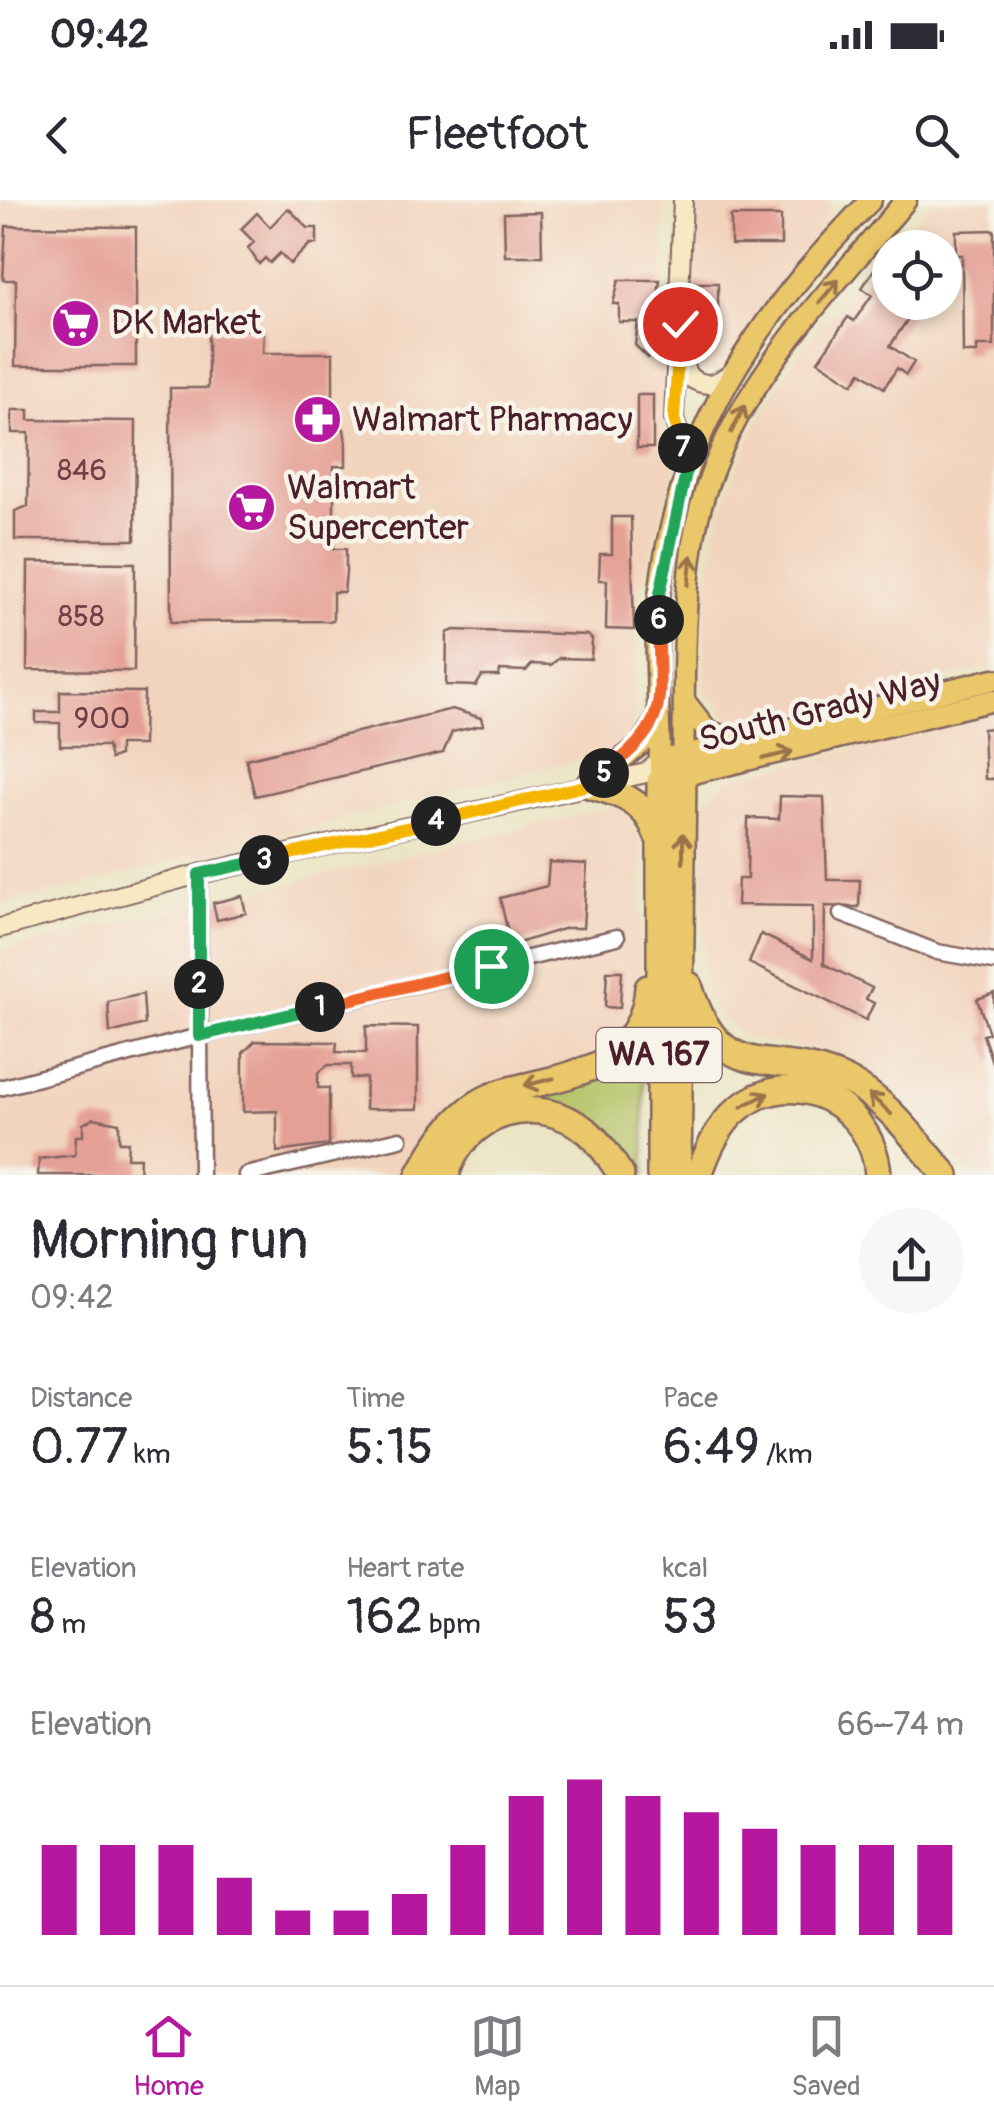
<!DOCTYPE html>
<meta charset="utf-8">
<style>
body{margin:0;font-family:Pangolin,sans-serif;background:#f7f7f7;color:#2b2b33;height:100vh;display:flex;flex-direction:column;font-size:38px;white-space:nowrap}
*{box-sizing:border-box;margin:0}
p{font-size:32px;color:#7c7c81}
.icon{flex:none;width:55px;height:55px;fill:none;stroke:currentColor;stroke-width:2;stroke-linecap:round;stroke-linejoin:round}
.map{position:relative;height:975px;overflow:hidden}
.sheet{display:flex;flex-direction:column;background:#fff;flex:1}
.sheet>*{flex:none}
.tools{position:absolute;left:872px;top:30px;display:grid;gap:20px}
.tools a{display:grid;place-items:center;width:90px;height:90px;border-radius:50%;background:#fff;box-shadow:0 5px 15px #0003;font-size:50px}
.pin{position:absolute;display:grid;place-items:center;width:85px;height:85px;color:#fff;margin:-42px;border:5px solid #fff;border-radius:50%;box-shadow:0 2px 10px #0007}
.km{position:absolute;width:50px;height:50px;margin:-25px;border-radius:50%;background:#222;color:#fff;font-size:28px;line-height:50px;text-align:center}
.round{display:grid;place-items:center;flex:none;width:105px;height:105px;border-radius:52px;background:#f7f7f7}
.head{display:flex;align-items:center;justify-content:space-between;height:170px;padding:0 30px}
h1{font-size:55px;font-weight:600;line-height:75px}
.stats{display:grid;grid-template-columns:repeat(3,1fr);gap:15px;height:170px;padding:10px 30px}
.stats div{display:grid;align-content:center}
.stats b{font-size:50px;font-weight:600}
.stats small{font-size:28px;font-weight:400}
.stats p{font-size:28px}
.chart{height:280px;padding:20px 30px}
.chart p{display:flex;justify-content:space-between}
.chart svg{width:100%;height:180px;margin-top:10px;stroke:#b5179e;stroke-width:6}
.status{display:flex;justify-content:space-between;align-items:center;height:70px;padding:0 50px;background:#fff;direction:ltr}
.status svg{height:28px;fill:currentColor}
header{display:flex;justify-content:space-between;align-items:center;height:130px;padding:0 30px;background:#fff;font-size:45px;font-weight:600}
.dock{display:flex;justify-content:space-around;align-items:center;height:140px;border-top:2px solid #e1e1e2;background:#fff;font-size:28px;color:#7c7c81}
.dock a{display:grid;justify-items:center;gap:5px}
.dock .active{color:#b5179e}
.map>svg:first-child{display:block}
.built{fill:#f2d4be;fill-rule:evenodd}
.green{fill:#b3c265;stroke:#7e7048;stroke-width:2.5}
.building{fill:#e5a096}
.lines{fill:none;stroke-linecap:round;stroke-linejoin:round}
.street-casing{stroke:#826460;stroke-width:19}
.secondary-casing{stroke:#826460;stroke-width:22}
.primary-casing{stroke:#826460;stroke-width:25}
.highway-casing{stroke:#826460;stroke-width:30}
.street{stroke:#fff;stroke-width:14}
.secondary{stroke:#f7e9c3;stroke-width:18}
.primary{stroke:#eac769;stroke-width:20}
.highway{stroke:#eac769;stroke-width:25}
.oneway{stroke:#9a734a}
.split-1-casing{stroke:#fff;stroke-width:20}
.split-2-casing{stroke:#fff;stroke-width:20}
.split-3-casing{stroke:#fff;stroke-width:20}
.split-4-casing{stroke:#fff;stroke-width:20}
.split-5-casing{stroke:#fff;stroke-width:20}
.split-6-casing{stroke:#fff;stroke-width:20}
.split-7-casing{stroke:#fff;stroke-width:20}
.split-8-casing{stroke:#fff;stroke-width:20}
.split-1{stroke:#f0652b;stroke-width:12}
.split-2{stroke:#22a559;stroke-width:12}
.split-3{stroke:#22a559;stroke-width:12}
.split-4{stroke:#f5b400;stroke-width:12}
.split-5{stroke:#f5b400;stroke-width:12}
.split-6{stroke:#f0652b;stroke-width:12}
.split-7{stroke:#22a559;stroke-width:12}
.split-8{stroke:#f5b400;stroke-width:12}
.labels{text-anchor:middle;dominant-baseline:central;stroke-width:9;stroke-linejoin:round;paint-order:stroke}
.number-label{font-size:30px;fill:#713f46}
.shield{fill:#f7f3e8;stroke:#7e5f64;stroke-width:2.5}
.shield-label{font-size:32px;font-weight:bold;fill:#4a1f2b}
.poi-label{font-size:35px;fill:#4a1f2b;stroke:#f7f3e8;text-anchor:start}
.street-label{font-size:35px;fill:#4a1f2b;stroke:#f7f3e8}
</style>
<div class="status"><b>09:42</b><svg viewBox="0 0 49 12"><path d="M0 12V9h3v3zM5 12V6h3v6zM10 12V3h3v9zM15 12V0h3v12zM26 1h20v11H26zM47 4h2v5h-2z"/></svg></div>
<header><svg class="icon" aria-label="back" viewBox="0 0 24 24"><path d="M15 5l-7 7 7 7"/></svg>Fleetfoot<svg class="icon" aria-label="search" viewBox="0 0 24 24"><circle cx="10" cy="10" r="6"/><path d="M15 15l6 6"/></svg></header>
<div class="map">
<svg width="994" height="975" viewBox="0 0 994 975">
<rect width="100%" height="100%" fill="#f7f3e8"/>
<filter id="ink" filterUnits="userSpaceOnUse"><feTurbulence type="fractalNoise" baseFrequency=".01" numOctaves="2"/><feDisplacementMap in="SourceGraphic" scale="20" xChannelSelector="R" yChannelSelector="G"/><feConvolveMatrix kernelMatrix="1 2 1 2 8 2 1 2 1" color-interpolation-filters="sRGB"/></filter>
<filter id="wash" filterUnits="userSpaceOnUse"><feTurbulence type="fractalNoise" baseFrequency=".0048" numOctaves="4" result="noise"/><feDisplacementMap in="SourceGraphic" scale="40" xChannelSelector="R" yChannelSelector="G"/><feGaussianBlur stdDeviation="2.25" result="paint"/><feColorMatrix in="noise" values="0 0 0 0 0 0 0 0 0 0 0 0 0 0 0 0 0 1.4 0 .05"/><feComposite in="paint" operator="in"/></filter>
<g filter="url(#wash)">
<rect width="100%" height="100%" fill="#eae3c1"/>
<path class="built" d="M0,0H663L665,223L661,225L666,240L679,255L637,399L635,522L615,550L0,706Z
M694,0H828L830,13V22L814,45L720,172L710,174L695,162Z
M934,0H994V466L744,526L725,517L717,500L705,496L704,402L720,313L753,228L800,150ZM890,48H945V102H890Z
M994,514V975H973L875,875L826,851L748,838L721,817L708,798L704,777L703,604L726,580Z
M618,606L634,618L642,648L640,793L629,821L610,845L576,861L472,889L456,899L440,913L399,975H0V751Z"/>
<path class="green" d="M643,844L645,975H631L524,897L608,877Z"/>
<g id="blocks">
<path class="building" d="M288,8L308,28H317V44H310L290,64L280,53L270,63L265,58L259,64L248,48L254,42L241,29L257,13L270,27Z
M541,12L542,56H505L504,13Z
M731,16H781V45H731Z
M6,26L136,27V166H15L16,80H3Z
M994,30V146H977V153H963L962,55H956V31Z
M881,59L890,64V102H919L890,146L914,162L906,175L897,168L884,188L861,172L853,184L818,161L848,117L854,121L872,95L862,88Z
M619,80H660L655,122H647L646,140H653V153L648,158L635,145L638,122H619V104H613Z
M694,83H718V133H694Z
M208,130H264L263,153H333V223L344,229L346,242V266H334V349H346V373L344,392H333V421L171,422L170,188H208Z
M637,195H653V248H637Z
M12,210H29V220L136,221L135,340H15V311L28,306L29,233H12Z
M612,317H631L634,430L606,429L607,380H599L600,354H612Z
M28,362L135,363L134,471L27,470Z
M454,430L587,435L592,439L591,459L559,458L551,465L532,464L526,471L500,470L499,476H482L476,486L446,485L447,433Z
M60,491L144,492L143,545H119V556L110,559L107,546H60V523H36V512H60Z
M452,509L481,518L483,525L452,532L443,553L255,596L246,559Z
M994,528V579H985L983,529Z
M780,596L824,597L827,680H860L859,707L825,706L824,764L872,788L866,799L874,803L866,820L749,763L761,734L813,759V706L737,705L738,679H747L748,618L779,619Z
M549,662L587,664L583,728H566L506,747L503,738L509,737L500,698L547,686Z
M242,696L246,713L217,720L213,703Z
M607,771H622L620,808L605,807Z
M994,793V862H992L983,835L989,833L977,799Z
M143,794L145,824L110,833L108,802Z
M366,826L418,827V909H365L366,878H351V865H328L318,873V888H329V945L277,952V911L243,912V853L255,841L337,842L336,852L366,853Z
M94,918L119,923V942H128L127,958H140L139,975H38L39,959L75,955L76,936H83V924Z"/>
</g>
</g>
<g filter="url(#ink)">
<use href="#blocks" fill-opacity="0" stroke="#826460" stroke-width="2.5"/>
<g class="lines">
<defs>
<path id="street" d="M199,674L201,975
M841,714L937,752L994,762
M0,888L199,836L617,737
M246,975L400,939"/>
<path id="secondary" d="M683,0L674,219L688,263
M680,159L689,177C706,188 715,185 730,174
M0,728L199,674L646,573L661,560"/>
<path id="primary" d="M871,0C757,116 677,232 659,397C653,458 661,521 660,581L994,500
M685,502L707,530L738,543
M672,558L994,479
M683,578C685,501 681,420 693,343C715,203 820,104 906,0
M589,585L640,545L658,518"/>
<path id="highway" d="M589,585C621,594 646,601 657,635
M689,785C721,892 773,845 846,880C887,899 916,942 946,975
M419,975C479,864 517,904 611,859C633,839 646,817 648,788
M446,975C465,912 536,890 588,932C602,944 611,960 621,975
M660,975V581
M678,975L683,578
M699,975C707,952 718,925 738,909C795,862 874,906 878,975"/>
</defs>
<use href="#street" class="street-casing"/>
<use href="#secondary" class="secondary-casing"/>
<use href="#primary" class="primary-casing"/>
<use href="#highway" class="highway-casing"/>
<use href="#street" class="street"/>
<use href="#secondary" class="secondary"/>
<use href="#primary" class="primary"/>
<use href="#highway" class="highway"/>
</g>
<defs><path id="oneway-shaft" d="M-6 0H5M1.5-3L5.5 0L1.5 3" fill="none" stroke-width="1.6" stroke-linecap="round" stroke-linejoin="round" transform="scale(2.5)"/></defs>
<g class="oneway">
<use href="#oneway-shaft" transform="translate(829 91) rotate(-50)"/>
<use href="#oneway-shaft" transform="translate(738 219) rotate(-63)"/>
<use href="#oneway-shaft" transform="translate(690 370) rotate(-84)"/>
<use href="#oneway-shaft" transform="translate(778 555) rotate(-14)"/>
<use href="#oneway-shaft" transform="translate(683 648) rotate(-90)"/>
<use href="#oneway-shaft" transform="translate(539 882) rotate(166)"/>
<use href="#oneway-shaft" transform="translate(755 900) rotate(-26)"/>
<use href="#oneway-shaft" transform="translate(880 904) rotate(-138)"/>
</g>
</g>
<g class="lines" filter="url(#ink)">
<defs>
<path id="split-1" d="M320,807L491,766"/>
<path id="split-2" d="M199,784V836L320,807"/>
<path id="split-3" d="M199,784V674L264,660"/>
<path id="split-4" d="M264,660L436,621"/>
<path id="split-5" d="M436,621L589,585L604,573"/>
<path id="split-6" d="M604,573C675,518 657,503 659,420"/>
<path id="split-7" d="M659,420V398L688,263L683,248"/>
<path id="split-8" d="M680,124L674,219L683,248"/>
</defs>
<use href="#split-1" class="split-1-casing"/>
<use href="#split-2" class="split-2-casing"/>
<use href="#split-3" class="split-3-casing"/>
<use href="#split-4" class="split-4-casing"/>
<use href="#split-5" class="split-5-casing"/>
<use href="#split-6" class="split-6-casing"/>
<use href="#split-7" class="split-7-casing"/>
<use href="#split-8" class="split-8-casing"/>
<use href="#split-1" class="split-1"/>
<use href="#split-2" class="split-2"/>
<use href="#split-3" class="split-3"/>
<use href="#split-4" class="split-4"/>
<use href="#split-5" class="split-5"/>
<use href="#split-6" class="split-6"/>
<use href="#split-7" class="split-7"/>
<use href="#split-8" class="split-8"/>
</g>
<defs>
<symbol id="supermarket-disc" viewBox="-11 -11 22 22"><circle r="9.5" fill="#b5179e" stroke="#f7f3e8"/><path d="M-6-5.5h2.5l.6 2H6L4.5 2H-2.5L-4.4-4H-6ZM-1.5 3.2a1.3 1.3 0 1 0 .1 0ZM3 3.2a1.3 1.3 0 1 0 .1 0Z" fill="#fff"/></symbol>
<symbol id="pharmacy-disc" viewBox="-11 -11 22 22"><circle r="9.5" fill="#b5179e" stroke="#f7f3e8"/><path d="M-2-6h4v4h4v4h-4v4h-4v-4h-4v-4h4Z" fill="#fff"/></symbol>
</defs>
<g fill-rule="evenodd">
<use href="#supermarket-disc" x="48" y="96" width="55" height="55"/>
<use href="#pharmacy-disc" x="290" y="192" width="55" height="55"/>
<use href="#supermarket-disc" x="224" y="280" width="55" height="55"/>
</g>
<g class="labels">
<g class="number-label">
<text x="82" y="270">846</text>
<text x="81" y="416">858</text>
<text x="102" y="518">900</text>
</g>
<rect class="shield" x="596.5" y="828" width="125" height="54" rx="8"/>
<g class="shield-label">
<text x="659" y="855">WA 167</text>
</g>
<g class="poi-label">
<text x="111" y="123">DK Market</text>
<text x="352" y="220">Walmart Pharmacy</text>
<text x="287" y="288">Walmart<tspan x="287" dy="40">Supercenter</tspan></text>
</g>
<g class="street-label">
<text transform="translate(820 511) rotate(-14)">South Grady Way</text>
</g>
</g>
</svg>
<div class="tools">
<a><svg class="icon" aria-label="locate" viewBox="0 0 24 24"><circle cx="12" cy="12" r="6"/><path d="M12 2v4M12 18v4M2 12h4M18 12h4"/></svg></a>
</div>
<div class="pin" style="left:491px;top:766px;background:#1e9e55"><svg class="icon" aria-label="arrive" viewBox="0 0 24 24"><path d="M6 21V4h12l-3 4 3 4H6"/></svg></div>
<div class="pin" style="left:680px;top:124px;background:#d93025"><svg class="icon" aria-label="check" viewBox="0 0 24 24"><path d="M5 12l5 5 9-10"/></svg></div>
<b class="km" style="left:320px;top:807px">1</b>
<b class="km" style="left:199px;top:784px">2</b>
<b class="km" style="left:264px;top:660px">3</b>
<b class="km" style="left:436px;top:621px">4</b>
<b class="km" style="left:604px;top:573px">5</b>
<b class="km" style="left:659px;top:420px">6</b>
<b class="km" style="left:683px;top:248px">7</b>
</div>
<section class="sheet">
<div class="head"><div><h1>Morning run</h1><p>09:42</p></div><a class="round"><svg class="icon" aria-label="share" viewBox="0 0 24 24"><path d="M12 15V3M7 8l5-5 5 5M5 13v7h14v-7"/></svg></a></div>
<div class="stats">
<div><p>Distance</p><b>0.77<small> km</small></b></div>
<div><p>Time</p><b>5:15</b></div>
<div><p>Pace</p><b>6:49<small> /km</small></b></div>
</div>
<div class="stats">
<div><p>Elevation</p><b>8<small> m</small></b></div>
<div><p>Heart rate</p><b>162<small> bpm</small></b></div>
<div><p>kcal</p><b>53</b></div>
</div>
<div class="chart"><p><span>Elevation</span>66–74 m</p>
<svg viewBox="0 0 160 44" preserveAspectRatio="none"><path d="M5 44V22M15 44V22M25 44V22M35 44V30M45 44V38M55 44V38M65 44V34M75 44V22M85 44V10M95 44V6M105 44V10M115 44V14M125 44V18M135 44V22M145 44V22M155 44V22"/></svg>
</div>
</section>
<nav class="dock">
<a class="active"><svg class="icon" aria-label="home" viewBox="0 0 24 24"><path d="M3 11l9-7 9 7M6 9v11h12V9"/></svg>Home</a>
<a><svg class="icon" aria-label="map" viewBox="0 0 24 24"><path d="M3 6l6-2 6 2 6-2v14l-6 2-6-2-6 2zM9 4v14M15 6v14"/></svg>Map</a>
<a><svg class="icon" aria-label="saved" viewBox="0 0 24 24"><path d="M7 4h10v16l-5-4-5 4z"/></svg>Saved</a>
</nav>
